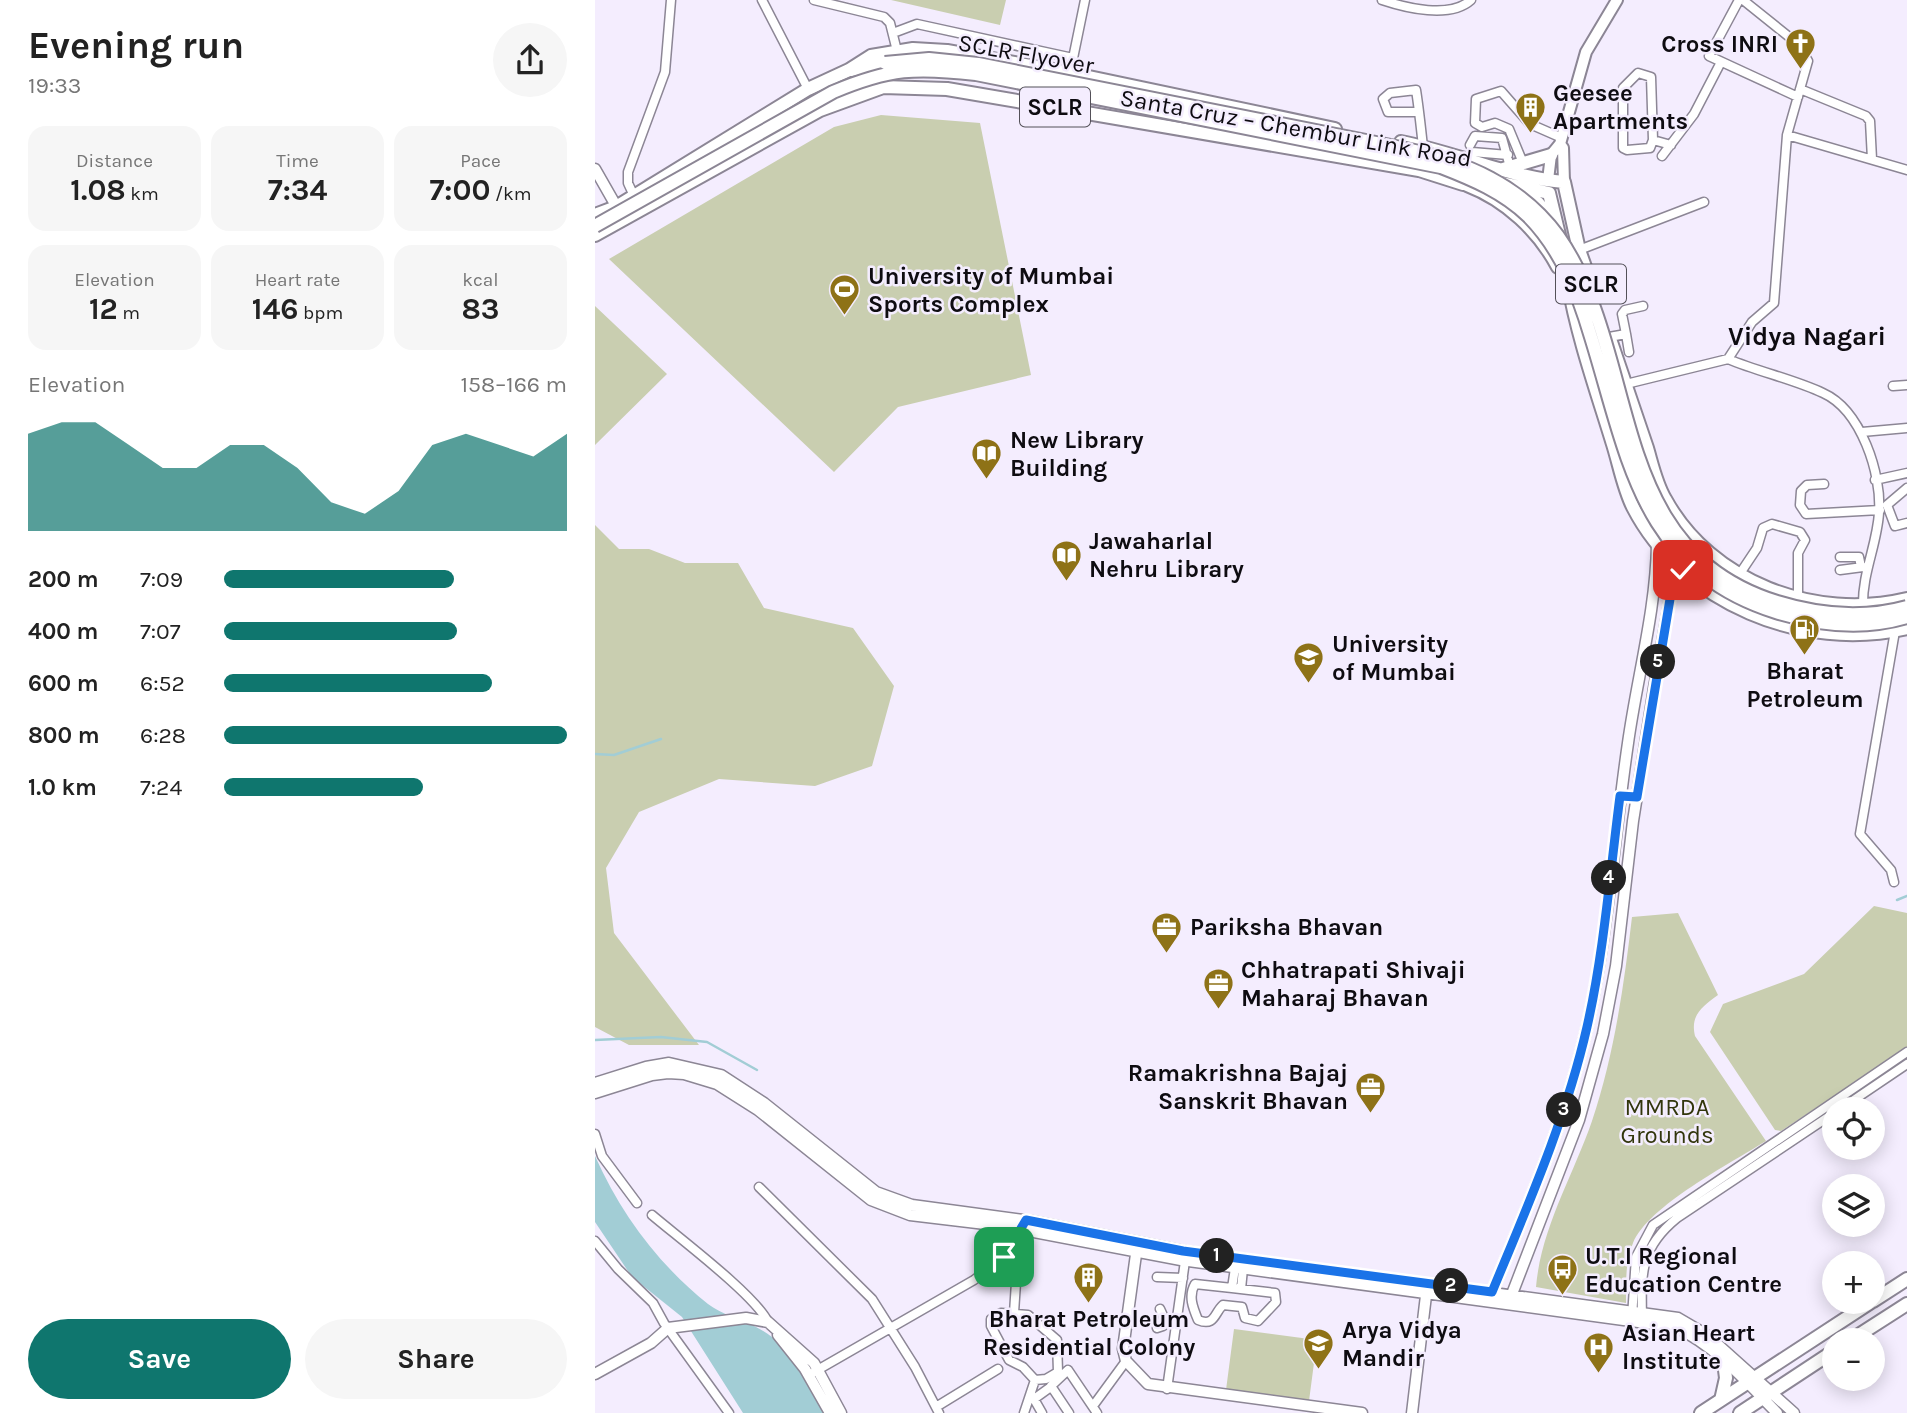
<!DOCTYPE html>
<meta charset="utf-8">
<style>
body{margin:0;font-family:Karla,sans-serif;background:#f6f6f6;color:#222;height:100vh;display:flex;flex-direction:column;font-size:26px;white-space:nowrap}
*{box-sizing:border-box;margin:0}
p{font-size:23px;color:#767676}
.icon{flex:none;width:38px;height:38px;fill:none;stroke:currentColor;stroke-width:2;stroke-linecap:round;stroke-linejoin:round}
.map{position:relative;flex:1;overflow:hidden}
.sheet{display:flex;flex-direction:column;background:#fff;width:595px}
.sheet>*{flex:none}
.tools{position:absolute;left:1227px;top:1097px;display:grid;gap:14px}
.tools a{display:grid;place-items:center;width:63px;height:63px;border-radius:50%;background:#fff;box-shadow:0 4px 18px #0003;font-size:35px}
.pin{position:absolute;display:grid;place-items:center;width:60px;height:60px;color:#fff;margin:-30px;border-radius:14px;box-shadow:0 4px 10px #0006}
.km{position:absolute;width:35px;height:35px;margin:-18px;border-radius:50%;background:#222;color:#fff;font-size:19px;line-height:35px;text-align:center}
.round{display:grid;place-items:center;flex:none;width:74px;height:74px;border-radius:37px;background:#f6f6f6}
.headline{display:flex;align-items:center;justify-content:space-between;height:119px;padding:0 28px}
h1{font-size:38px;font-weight:700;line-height:52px}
.metrics{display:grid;grid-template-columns:repeat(3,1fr);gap:10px;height:119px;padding:7px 28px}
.metrics div{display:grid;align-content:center;border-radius:18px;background:#f6f6f6;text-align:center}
.metrics b{font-size:30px;font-weight:700}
.metrics small{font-size:19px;font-weight:400}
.metrics p{font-size:19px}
.chart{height:196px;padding:14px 28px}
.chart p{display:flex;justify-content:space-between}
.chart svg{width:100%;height:126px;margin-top:7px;fill:#0f766e;opacity:.7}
.primary-button{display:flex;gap:14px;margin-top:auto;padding:14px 28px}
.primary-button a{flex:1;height:80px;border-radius:42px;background:#0f766e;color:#fff;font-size:28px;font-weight:700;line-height:80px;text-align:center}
.primary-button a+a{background:#f6f6f6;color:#222}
ul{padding:0 28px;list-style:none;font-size:23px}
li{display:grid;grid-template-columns:112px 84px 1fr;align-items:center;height:52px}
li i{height:18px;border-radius:9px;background:#0f766e}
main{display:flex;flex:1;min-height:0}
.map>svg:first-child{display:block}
.green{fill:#c9ceb0}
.water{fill:#a2cdd5}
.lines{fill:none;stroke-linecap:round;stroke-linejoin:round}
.stream{stroke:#a2cdd5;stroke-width:2.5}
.minor-casing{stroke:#8c8695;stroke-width:11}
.tertiary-casing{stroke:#8c8695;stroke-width:13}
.secondary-casing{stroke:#8c8695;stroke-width:14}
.primary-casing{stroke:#8c8695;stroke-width:16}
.trunk-casing{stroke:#8c8695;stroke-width:16}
.minor{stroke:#fff;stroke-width:8}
.tertiary{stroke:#fff;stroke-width:10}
.secondary{stroke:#fff;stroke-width:10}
.primary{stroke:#fff;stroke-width:12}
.trunk{stroke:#fff;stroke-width:12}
.trunk-bridge-casing{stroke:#8c8695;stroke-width:16;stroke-linecap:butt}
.trunk-bridge{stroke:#fff;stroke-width:12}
.route-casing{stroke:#fff;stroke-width:14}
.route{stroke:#1a73e8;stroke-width:9}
.labels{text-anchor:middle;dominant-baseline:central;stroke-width:5;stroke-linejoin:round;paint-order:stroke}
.shield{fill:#f4edfe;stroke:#535058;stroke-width:2}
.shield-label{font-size:23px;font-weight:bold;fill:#0e0c11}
.poi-label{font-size:24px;font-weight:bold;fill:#0e0c11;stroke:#f4edfe;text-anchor:start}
.street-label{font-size:24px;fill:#0e0c11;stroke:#f4edfe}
.park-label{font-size:24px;fill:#32360c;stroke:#f4edfe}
.neighbourhood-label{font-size:26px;font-weight:bold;fill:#0e0c11;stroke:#f4edfe}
</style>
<main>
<section class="sheet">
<div class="headline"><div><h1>Evening run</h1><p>19:33</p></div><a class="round"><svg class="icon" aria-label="share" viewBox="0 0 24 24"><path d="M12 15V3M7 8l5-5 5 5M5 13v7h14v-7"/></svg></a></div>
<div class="metrics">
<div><p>Distance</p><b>1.08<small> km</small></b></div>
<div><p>Time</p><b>7:34</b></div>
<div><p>Pace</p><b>7:00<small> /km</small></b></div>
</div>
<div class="metrics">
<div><p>Elevation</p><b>12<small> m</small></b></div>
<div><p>Heart rate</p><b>146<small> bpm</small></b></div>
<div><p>kcal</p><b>83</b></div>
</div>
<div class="chart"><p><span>Elevation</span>158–166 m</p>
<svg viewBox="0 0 160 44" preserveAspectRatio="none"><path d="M0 44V10L10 6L20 6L30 14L40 22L50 22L60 14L70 14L80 22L90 34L100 38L110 30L120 14L130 10L140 14L150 18L160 10V44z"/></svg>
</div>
<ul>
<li><b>200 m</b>7:09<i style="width:67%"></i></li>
<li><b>400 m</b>7:07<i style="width:68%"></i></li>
<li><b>600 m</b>6:52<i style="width:78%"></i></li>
<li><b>800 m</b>6:28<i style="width:100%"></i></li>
<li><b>1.0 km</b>7:24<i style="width:58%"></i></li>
</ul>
<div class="primary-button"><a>Save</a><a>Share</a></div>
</section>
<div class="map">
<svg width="1312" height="1413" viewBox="0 0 1312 1413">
<rect width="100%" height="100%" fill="#f4edfe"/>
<path class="green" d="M296,0H411L405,25Z
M286,115L385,123L436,375L303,407L239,472L14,259L239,127Z
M0,306L72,374L0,445Z
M0,525L24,549H54L90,563H143L169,608L258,628L299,686L277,766L220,786L124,779L44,812L11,868L19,933L104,1045H34L0,1027Z
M1279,906L1312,913V1048L1186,1131L1180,1130L1115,1032L1128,1004L1209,974Z
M1083,913L1123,995C1107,1007 1095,1015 1100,1036L1171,1141C1136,1163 1053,1206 1038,1243C1030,1262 1031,1283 1031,1303L941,1287C946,1228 978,1176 997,1121C1019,1056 1029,985 1037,917Z
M639,1329L722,1340L714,1401L631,1390Z"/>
<path class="water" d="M0,1156C26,1214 63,1264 113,1304C126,1314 146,1320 161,1327C195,1344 215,1381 231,1413H148L87,1317L37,1277L0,1222Z"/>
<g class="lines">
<path class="stream" d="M0,754L19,755L66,739
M1302,900L1312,896
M0,1040L66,1037L112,1042L162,1070"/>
<defs>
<path id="minor" d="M167,0L213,89
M219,0L289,17L295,23L302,51
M787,0C811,8 855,19 876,0
M1144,0L1114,56L1203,97
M1148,0L1203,44L1213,61L1192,135L1312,170
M298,33L322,24L478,58
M475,73L490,0
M1205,89L1271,116L1275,121L1277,159
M824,112H793L788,99L795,93L821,90C824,109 826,128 828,147
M1058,140L1056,77L1043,73L1028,88V148L1032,150L1055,148L1058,140L1076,145
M875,145L880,136L907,138L915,167
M877,152L913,155
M1067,156L1099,114L1126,62
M928,163L914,129L900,123L887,127L880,123L881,99L906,91L935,124L967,138
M39,196L33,183V172L70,72L76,0
M984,250L1109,202
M1031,334L1034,352
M1014,337L1031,334L1027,314L1030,310L1048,306
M1133,359C1164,372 1198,379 1228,393C1266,410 1287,474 1284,513C1282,545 1267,573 1268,607
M1027,385L1133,359L1157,322L1179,303L1192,135
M1298,386L1312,385
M1267,432L1312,428
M1280,480L1312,473
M1229,484L1212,485L1206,491L1205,505L1211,514L1285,510
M1312,488L1292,505L1300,526L1312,523
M1245,557H1264L1266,567
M1245,570L1268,567
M1144,575L1162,548L1168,528L1177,524L1205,532L1210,540L1203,553V599
M1299,882L1296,870L1265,834L1300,631
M1244,1110L1312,1064
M0,1134L7,1156L42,1203
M164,1187L277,1299L320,1367L344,1413
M57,1215C84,1238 160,1295 173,1322
M0,1241L23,1269L58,1303L69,1323L134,1413
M562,1277L588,1278
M637,1288L680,1293L681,1302L663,1321L650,1318L647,1307L628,1305C619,1313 620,1327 603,1320C598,1308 593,1296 600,1284L637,1288L640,1268
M646,1289L648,1269
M565,1309L570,1320
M406,1313L433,1315L462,1340L463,1372L451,1379L440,1380L428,1367L414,1360L396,1326V1319Z
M419,1313L423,1252L421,1242
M1037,1317L1041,1257L1058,1225L1312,1052
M1047,1318C1046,1273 1045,1248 1082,1218L1239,1113
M562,1328L568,1326L570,1320L582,1321
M219,1372L379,1280L409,1257L430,1226
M572,1389L590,1261
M498,1406L531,1361
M341,1407L403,1369
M429,1413L440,1380
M447,1413L439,1399L457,1386
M474,1413L456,1386L473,1370L502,1413"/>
<path id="tertiary" d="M0,169L24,211
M0,1083L51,1067L74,1063L126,1075L169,1103L281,1192L317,1205L436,1221L588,1251L1083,1318L1112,1335L1199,1413
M0,1093L57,1075L73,1073L89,1074L122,1084L163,1110L276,1200L315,1215L407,1226L586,1260L1080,1327C1120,1345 1152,1382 1182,1413
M542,1247L528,1349L531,1361L553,1384L767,1413
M897,1292C933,1205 971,1119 992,1027C1013,935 1019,838 1033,743C1042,678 1061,610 1062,544
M917,1294L984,1120L1008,1034L1021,966L1038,821L1059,688L1076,593L1088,570
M183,1335L210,1369L235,1413
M0,1374L56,1343L73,1328L151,1318L173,1322L219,1363L246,1413
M817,1413L832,1287"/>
<path id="secondary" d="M965,144L968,148L969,182
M953,180L956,155L965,144L991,52L1022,0"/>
<path id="primary" d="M1278,1301L1312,1279
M1256,1340L1312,1304
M1126,1400L1131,1378L1129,1362
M1106,1413L1276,1302
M1145,1413L1239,1351"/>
<path id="trunk" d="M257,70L290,63
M806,142C861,153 913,177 969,182L984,250L1000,295
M908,169L956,155
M902,182L954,193L965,239
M872,185C911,200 944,231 963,267
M920,188L943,203L958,222
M0,215L21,207L213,89L254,70L276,56L318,49L352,51L475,73L740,129
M0,235L225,110L288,87L352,89L824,170L868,184L884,182
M973,281C982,335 1001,389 1017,441C1024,462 1028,487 1038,507C1088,604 1208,652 1312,628
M1016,342C1028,378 1040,413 1052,448C1057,465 1061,484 1070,499C1116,583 1220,621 1312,599"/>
</defs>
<use href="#minor" class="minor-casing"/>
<use href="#tertiary" class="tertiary-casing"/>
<use href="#secondary" class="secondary-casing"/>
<use href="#primary" class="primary-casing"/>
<use href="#trunk" class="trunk-casing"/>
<use href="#minor" class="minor"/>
<use href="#tertiary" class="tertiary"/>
<use href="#secondary" class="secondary"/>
<use href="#primary" class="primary"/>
<use href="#trunk" class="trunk"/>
<defs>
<path id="trunk-bridge" d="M290,63L334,59L383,64L811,149C870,162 926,185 963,236C1049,359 1007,547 1182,602C1224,615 1269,619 1312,607
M0,226L238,92C295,68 321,67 381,74L846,167C877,179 908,192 933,216C966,249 983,293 996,337C1033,456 1045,569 1181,612C1223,625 1269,630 1312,617"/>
</defs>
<use href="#trunk-bridge" class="trunk-bridge-casing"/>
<use href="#trunk-bridge" class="trunk-bridge"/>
</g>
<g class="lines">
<defs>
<path id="route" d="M409,1257L431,1220L588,1251L897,1292C933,1205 971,1119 992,1027C1009,952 1015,873 1025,796L1042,797L1076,593L1088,570"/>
</defs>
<use href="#route" class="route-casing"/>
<use href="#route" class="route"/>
</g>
<defs>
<symbol id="church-pin" viewBox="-11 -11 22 30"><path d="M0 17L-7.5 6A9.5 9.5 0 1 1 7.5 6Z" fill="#8e7217" stroke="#f4edfe"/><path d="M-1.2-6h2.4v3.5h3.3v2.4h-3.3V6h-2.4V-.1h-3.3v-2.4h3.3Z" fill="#fff"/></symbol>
<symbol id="building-pin" viewBox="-11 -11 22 30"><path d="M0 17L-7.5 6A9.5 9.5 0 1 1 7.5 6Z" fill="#8e7217" stroke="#f4edfe"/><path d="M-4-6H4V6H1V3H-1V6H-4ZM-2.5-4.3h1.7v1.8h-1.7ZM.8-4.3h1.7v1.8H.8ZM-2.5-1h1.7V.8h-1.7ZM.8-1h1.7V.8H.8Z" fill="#fff"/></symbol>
<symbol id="stadium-pin" viewBox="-11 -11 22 30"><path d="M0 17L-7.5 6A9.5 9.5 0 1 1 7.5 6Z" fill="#8e7217" stroke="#f4edfe"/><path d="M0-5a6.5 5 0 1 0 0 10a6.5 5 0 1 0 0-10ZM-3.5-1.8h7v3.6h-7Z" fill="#fff"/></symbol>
<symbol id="library-pin" viewBox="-11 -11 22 30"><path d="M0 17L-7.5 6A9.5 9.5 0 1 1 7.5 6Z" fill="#8e7217" stroke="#f4edfe"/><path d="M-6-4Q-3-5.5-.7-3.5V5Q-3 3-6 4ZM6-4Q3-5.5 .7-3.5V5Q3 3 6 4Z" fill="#fff"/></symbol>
<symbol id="fuel-pin" viewBox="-11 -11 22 30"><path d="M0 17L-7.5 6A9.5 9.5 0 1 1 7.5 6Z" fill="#8e7217" stroke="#f4edfe"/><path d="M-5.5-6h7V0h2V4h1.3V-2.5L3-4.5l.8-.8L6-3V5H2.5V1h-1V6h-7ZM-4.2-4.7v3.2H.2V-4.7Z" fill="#fff"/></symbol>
<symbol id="university-pin" viewBox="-11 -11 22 30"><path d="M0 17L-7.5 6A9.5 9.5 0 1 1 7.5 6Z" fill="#8e7217" stroke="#f4edfe"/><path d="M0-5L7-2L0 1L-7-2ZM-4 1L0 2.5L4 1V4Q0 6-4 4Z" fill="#fff"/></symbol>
<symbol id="office-pin" viewBox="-11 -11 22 30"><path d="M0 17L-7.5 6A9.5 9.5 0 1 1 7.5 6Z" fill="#8e7217" stroke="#f4edfe"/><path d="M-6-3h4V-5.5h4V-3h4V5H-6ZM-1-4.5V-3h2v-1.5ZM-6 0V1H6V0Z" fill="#fff"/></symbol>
<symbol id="bus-pin" viewBox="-11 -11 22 30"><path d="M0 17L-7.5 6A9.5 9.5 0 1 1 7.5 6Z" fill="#8e7217" stroke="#f4edfe"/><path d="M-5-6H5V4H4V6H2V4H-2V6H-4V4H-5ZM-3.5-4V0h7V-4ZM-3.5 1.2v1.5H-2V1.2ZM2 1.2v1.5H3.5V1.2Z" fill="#fff"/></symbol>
<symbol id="school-pin" viewBox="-11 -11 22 30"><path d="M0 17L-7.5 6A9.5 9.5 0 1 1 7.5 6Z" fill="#8e7217" stroke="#f4edfe"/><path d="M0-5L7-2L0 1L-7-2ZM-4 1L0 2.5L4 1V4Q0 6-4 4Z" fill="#fff"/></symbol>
<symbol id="hospital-pin" viewBox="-11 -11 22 30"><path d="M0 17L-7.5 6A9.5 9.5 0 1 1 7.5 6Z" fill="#8e7217" stroke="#f4edfe"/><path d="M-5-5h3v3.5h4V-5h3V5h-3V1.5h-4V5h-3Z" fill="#fff"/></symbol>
</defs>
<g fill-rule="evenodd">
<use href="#church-pin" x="1188" y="26" width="35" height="47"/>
<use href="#building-pin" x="918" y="90" width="35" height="47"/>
<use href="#stadium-pin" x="232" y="272" width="35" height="47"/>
<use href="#library-pin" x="374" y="436" width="35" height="47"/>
<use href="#library-pin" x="454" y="538" width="35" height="47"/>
<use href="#fuel-pin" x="1192" y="612" width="35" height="47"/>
<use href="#university-pin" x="696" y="640" width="35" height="47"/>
<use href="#office-pin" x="554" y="910" width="35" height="47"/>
<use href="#office-pin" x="606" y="966" width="35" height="47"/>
<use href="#office-pin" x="758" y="1070" width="35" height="47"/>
<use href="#bus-pin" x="950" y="1252" width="35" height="47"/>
<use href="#building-pin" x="476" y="1260" width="35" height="47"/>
<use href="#school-pin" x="706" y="1326" width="35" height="47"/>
<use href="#hospital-pin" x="986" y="1330" width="35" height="47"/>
</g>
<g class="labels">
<g class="shield">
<rect x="425" y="87.5" width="70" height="39" rx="5"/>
<rect x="961" y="264.5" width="70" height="39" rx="5"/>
</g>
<g class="shield-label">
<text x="460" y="107">SCLR</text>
<text x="996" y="284">SCLR</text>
</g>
<g class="poi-label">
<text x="1183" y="44" text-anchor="end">Cross INRI</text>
<text x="958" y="93">Geesee<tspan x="958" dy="28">Apartments</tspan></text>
<text x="273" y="276">University of Mumbai<tspan x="273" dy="28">Sports Complex</tspan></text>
<text x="415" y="440">New Library<tspan x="415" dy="28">Building</tspan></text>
<text x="494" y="541">Jawaharlal<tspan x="494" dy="28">Nehru Library</tspan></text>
<text x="737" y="644">University<tspan x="737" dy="28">of Mumbai</tspan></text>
<text x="1210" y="671" text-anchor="middle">Bharat<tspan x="1210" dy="28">Petroleum</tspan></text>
<text x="595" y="927">Pariksha Bhavan</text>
<text x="646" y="970">Chhatrapati Shivaji<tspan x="646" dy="28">Maharaj Bhavan</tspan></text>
<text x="753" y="1073" text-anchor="end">Ramakrishna Bajaj<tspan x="753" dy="28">Sanskrit Bhavan</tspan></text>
<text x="990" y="1256">U.T.I Regional<tspan x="990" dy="28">Education Centre</tspan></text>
<text x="494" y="1319" text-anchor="middle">Bharat Petroleum<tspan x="494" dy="28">Residential Colony</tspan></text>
<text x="747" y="1330">Arya Vidya<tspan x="747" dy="28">Mandir</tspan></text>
<text x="1027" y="1333">Asian Heart<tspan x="1027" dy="28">Institute</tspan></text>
</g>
<g class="street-label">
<text transform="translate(431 54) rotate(10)">SCLR Flyover</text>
<text transform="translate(701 128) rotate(10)">Santa Cruz – Chembur Link Road</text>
</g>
<g class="park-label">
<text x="1072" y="1107">MMRDA<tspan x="1072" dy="28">Grounds</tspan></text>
</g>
<g class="neighbourhood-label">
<text x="1212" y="336">Vidya Nagari</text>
</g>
</g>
</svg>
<div class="tools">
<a><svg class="icon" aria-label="locate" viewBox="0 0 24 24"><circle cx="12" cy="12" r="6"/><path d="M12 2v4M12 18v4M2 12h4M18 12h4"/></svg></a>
<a><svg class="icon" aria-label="layers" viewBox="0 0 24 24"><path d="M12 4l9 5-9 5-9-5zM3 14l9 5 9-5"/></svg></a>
<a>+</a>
<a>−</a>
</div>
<div class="pin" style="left:409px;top:1257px;background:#1e9e55"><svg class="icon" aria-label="arrive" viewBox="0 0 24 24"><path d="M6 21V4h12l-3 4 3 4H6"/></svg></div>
<div class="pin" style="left:1088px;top:570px;background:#d93025"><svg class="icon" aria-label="check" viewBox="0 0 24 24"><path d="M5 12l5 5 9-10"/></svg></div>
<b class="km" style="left:622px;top:1256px">1</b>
<b class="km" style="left:856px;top:1286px">2</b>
<b class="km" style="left:969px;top:1110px">3</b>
<b class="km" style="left:1014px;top:878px">4</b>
<b class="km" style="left:1063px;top:662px">5</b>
</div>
</main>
